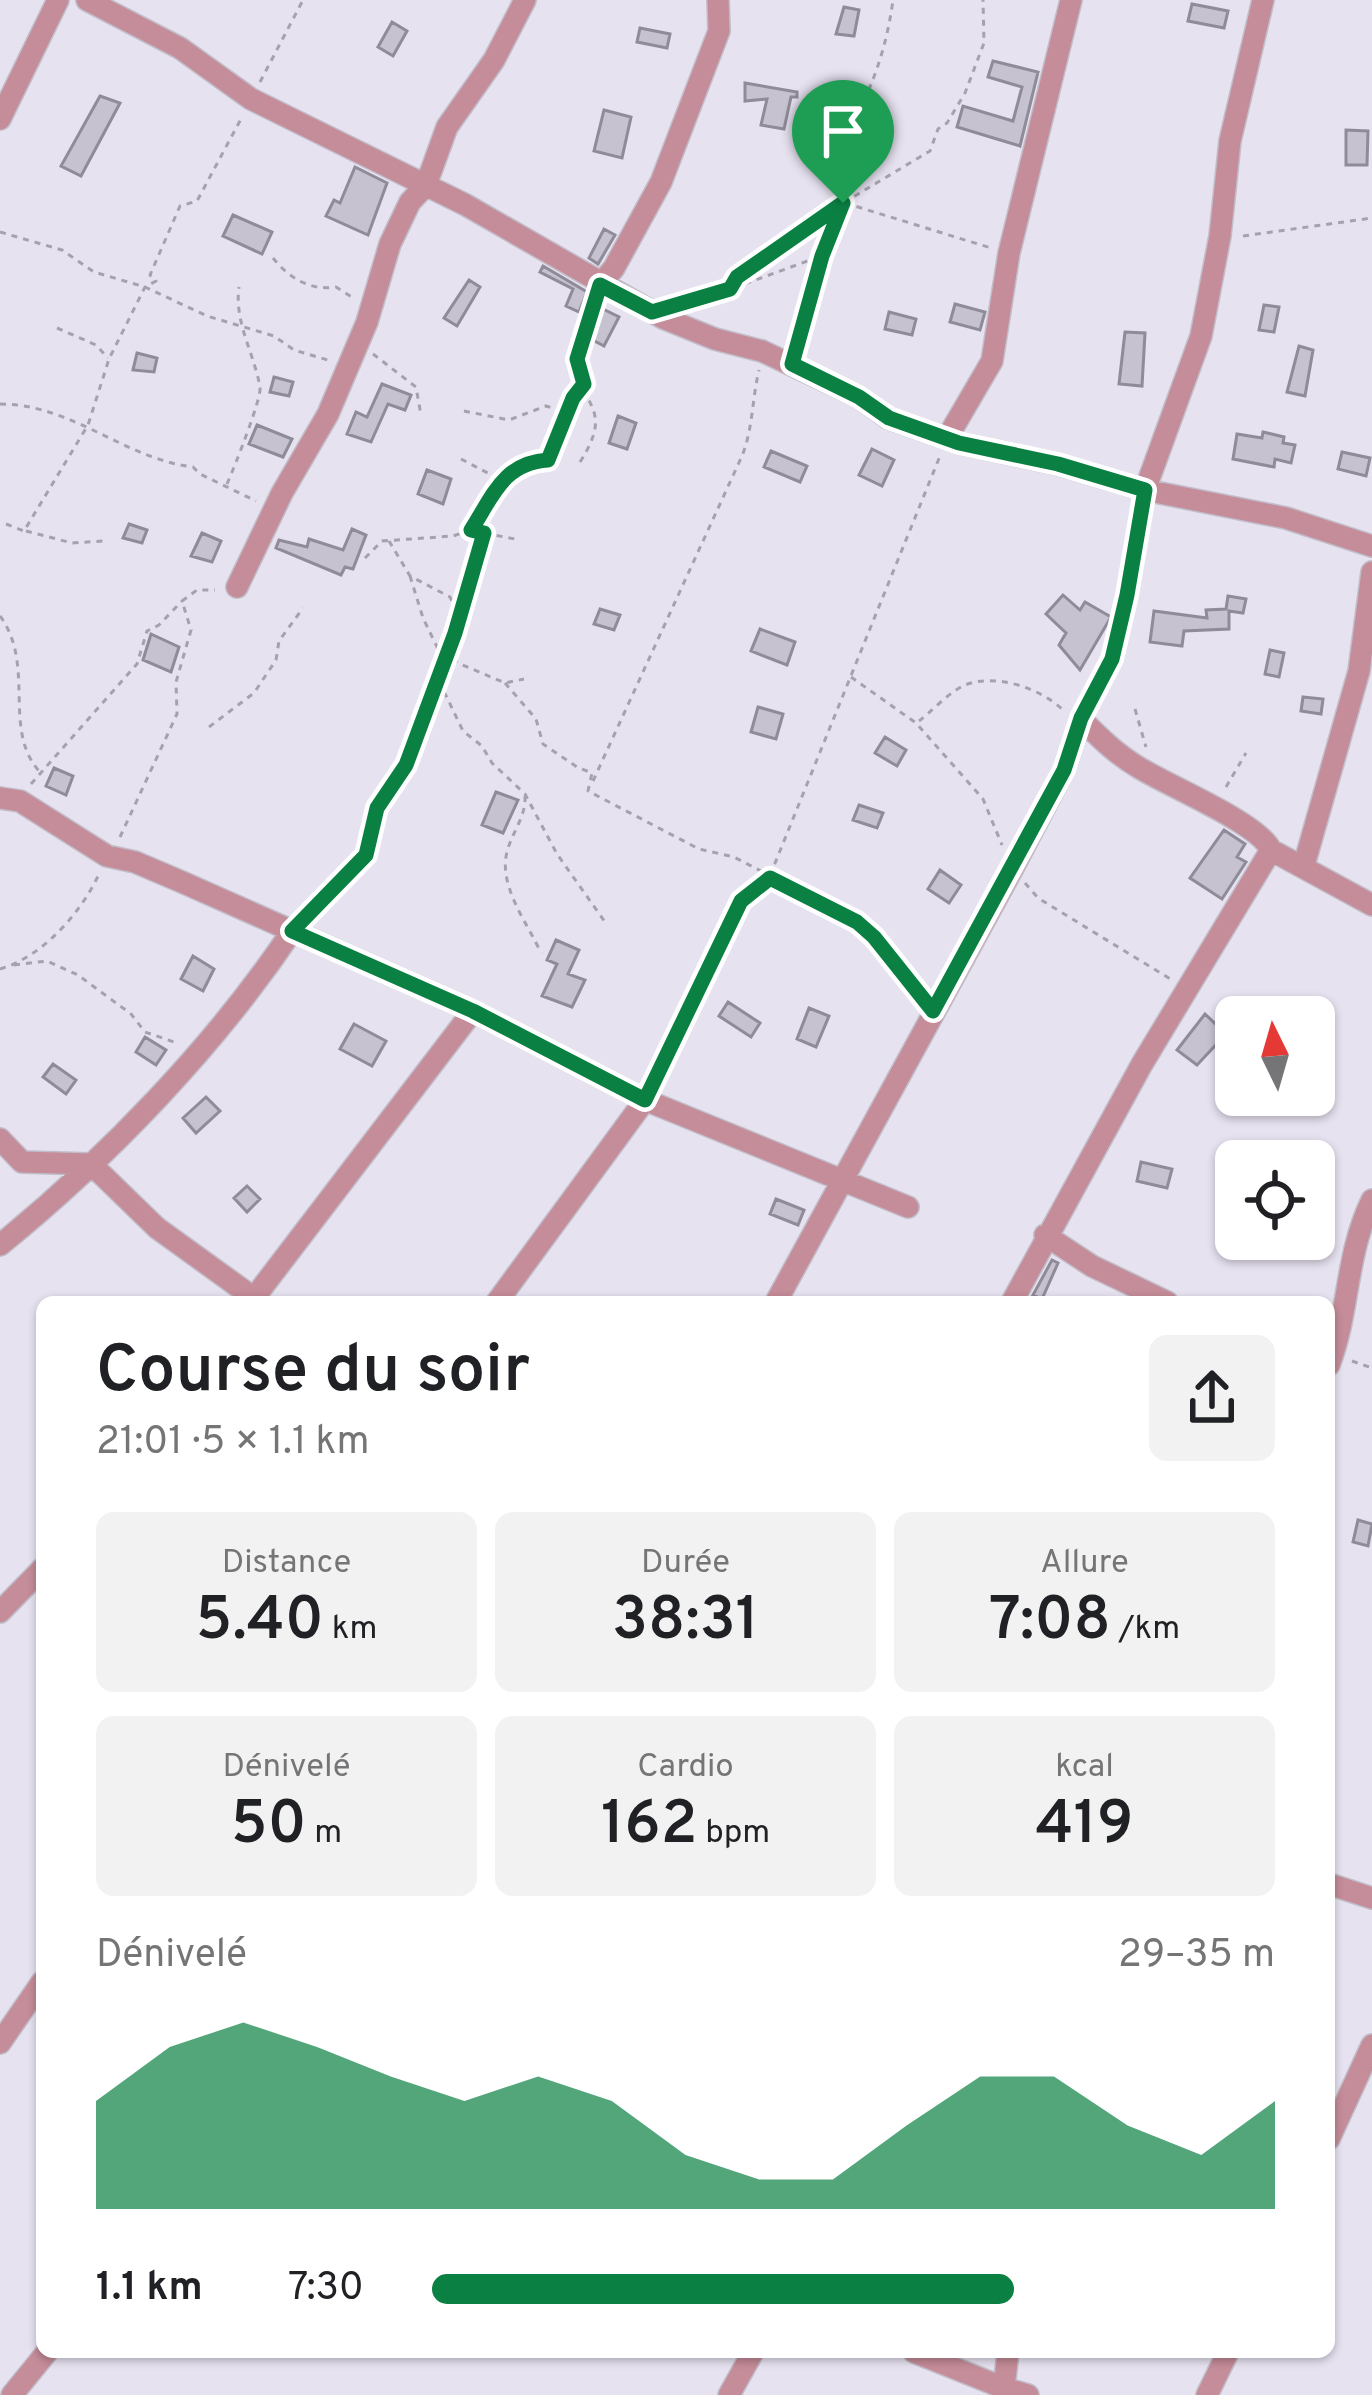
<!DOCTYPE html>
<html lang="fr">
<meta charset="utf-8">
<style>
body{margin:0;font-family:Overpass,sans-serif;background:#f2f2f2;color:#202124;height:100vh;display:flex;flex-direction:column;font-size:45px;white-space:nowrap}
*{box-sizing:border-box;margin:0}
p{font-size:39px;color:#757577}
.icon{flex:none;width:66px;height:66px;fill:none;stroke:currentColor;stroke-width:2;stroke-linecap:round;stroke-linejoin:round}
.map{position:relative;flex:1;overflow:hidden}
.sheet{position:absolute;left:36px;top:1296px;width:1299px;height:1062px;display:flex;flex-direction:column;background:#fff;border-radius:18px;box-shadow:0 3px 9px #0004}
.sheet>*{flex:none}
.needle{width:78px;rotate:355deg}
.tools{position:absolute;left:1215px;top:996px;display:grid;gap:24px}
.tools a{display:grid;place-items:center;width:120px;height:120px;border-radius:18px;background:#fff;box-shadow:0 3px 9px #0004;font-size:60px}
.pin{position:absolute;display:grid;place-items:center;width:102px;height:102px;color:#fff;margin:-123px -51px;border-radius:50% 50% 50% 0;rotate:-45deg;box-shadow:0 0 12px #0007}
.pin .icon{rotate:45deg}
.round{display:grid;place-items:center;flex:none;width:126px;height:126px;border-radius:18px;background:#f2f2f2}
.summary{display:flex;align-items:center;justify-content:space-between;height:204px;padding:0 60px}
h1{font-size:66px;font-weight:600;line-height:90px}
.figures{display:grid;grid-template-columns:repeat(3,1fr);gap:18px;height:204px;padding:12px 60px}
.figures div{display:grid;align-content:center;border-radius:18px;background:#f2f2f2;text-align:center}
.figures b{font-size:60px;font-weight:600}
.figures small{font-size:33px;font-weight:400}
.figures p{font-size:33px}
.chart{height:336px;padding:24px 60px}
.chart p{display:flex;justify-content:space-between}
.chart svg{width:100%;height:216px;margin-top:12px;fill:#0b8043;opacity:.7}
ul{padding:0 60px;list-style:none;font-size:39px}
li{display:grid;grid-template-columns:192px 144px 1fr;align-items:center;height:90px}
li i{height:30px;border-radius:15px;background:#0b8043}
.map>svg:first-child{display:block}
.building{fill:#c6c2cf;stroke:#8f8b98;stroke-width:3}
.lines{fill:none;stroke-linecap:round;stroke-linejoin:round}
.minor-casing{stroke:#c1bdc9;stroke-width:24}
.path{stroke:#a5a2ad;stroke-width:3;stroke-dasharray:6 6;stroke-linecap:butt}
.minor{stroke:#c58c99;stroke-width:21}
.route-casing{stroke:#fff;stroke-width:24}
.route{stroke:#0b8043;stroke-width:15}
</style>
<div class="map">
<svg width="1372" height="2395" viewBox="0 0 1372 2395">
<rect width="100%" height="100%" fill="#e7e2f0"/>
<path class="building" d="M1192,4L1228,11L1224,28L1188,21Z
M844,7L859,10L854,36L836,34Z
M392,22L407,31L393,56L378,47Z
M640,28L670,34L667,48L637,42Z
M993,61L1038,72L1020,146L957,127L963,106L1013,121L1022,87L988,77Z
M745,83L797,92V97H791L784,129L761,125L767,99L745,101Z
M100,96L120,103L81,176L61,166Z
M604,110L631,117L622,158L594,151Z
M1346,130L1368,131L1367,165H1346Z
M355,167L387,183L368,235L326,216L334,200L340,203Z
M233,215L272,232L262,254L223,236Z
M604,229L615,235L598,264L589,258Z
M543,266L587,292L579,312L566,306L573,289L540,272Z
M469,280L480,287L457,326L444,318Z
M955,304L985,312L980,330L950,322Z
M1264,305L1279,307L1274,332L1259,330Z
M603,309L619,317L604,346L589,338Z
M889,312L916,319L912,335L885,329Z
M1125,332L1145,333L1142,386L1119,384Z
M1299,346L1313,350L1305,396L1287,392Z
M137,353L157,358L154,372L133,370Z
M274,377L293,382L289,396L270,392Z
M382,384L411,395L405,410L388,404L371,442L347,434L356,412L367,417Z
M618,416L636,423L627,449L609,443Z
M257,425L292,439L283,457L249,444Z
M1263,432L1284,437L1283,443L1295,445L1291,463L1275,459L1274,467L1233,459L1237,434L1262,438Z
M872,449L894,460L882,486L859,475Z
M771,451L807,466L800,482L764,467Z
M1342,452L1370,458L1366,476L1338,469Z
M427,470L451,479L443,504L418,494Z
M129,524L147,530L142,543L123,538Z
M352,529L366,535L353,569L345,567L341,575L276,548L279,540L307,547L309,539L343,550Z
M202,533L221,541L212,562L191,556Z
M1063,595L1080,610L1085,602L1111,617L1080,670L1059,645L1066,633L1046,614Z
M1228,596L1246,599L1243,613L1229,611V629L1184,631L1182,646L1150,642L1154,611L1207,618L1206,610L1226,609Z
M600,609L620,615L614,630L594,624Z
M760,629L795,642L787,665L751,651Z
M151,634L179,647L171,672L143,660Z
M1270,650L1284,653L1279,677L1265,674Z
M1303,697L1323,699L1321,714L1301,711Z
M758,707L783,714L776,739L751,732Z
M885,737L906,750L897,766L875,753Z
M54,768L73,776L66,795L46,786Z
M496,792L518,800L503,833L482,825Z
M859,805L883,813L877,828L853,820Z
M1224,830L1245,844L1237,857L1246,862L1222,899L1190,878Z
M940,870L961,885L949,903L928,889Z
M556,940L579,950L568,974L585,980L572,1007L542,996L557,964L547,960Z
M193,956L214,969L203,991L181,979Z
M728,1002L760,1023L751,1037L719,1016Z
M809,1008L829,1016L816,1047L797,1039Z
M1205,1014L1226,1034L1197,1065L1177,1050Z
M354,1024L386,1041L372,1066L340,1049Z
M145,1037L166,1050L156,1065L136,1052Z
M53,1064L76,1080L66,1094L43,1077Z
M206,1097L220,1111L196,1133L183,1118Z
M1141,1162L1172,1169L1167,1188L1137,1181Z
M247,1186L260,1199L247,1212L234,1198Z
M776,1199L804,1210L798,1225L770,1214Z
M1052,1260L1058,1263L1042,1299L1033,1295Z
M1358,1520L1372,1524L1368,1546L1353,1542Z"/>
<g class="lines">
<defs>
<path id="minor" d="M87,0L180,48L251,99L466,205L663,318L715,339L762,351L859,397L888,418L959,443L1057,464L1145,490L1286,518L1372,546
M0,119L58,0
M600,285L614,268L661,182L719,31L718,0
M947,438L992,361L1009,253L1071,0
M1145,490L1201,336L1220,236L1230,141L1263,0
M237,587L282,493L328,414L367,322L390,244L410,202L426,185L447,127L494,60L525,0
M0,798L20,801L107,856L135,862L182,882L473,1011L645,1100L908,1207
M1304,865L1359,671L1372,572
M0,1139L22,1162L91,1164L157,1228L254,1298
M1045,1235L1092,1266L1167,1302
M0,1245C107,1158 215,1046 292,931
M251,1302L473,1011
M497,1302L645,1100
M776,1302L1013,868L1064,770L1081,719C1099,737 1116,754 1138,767C1168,786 1259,823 1271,850
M1012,1302L1142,1064L1271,850L1372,905
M1329,1365C1350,1310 1345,1256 1372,1200
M0,1612L42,1569
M1329,1884L1372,1898
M0,2043L42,1982
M1329,2139L1372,2045
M914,2352L1004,2388L1002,2395
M1008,2352L1004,2388L1028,2395
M12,2395L47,2352
M729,2395L753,2352
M1207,2395L1228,2352"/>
</defs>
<use href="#minor" class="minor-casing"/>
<path class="path" d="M260,82L303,0
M842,199L832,154C866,106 885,59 893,0
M845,203L991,248
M0,232L62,250L94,272L145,287L207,316L274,336L294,350L331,361
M1243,236L1372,218
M273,258C289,278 310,291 336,287L355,299
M731,289L737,277L843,203L930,151L938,129L947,123L965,93L984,43L983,0
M676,303L731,289L821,256
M57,328L96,345L108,358
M796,347L822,256L841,208
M373,354L416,387L421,415
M0,404C72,404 125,459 193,467L200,474L256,501
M464,411L509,420L546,406L565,412
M461,459L501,480
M580,462C616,406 578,407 577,360C577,344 590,320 594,304
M227,484C234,468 262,398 260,387C254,353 234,322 239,287
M6,524L24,531L88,425L109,359L145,287L156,281L150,275L180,206L197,201L242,117
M26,531L72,543L104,541
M473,531L515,539
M389,541L410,576L450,597L459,618
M365,558L382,541L453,536L471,530C494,495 502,463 549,460L573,398L584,384
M410,576L423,618L438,649L458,663L505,683L524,679
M0,616C36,665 2,729 39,771
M851,677L916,723L983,799L1002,845
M439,681L463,731L482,746L492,763L525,794L557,854L605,922
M505,683L536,719L543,744L577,767L592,773L588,791L699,849L734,857L857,921L874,937L922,997
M1089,702L1112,659L1141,510
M1135,709L1146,747
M919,721C932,711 949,692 965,685C996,673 1040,688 1063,710
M209,727L254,693L276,660L279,641L303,608
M593,781L742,456C753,429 752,399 759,370
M31,784L137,664L147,631L159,625L182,601
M1226,787L1246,753
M525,796C526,817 512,832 507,852C498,886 528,924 541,953
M120,837L177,714L176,682L191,630L182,601L197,590H215
M1025,883L1038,898L1172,980
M307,915L332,893L366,855L377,808L407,765L438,680L484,533
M14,965L47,961L78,975L131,1014L145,1032L177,1043
M0,969C42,957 80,914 98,876
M654,1082L741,901L769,878L940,456
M1352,1361L1372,1368"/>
<use href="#minor" class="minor"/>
</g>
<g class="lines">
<defs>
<path id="route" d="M843,203L822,256L792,364L859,397L889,418L959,443L1058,464L1145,490L1127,595L1112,659L1081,718L1064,770L933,1011L874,937L857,922L770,878L741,901L645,1100L473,1011L292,931L366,855L377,808L406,765L455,633L484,533L471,530C493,496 503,463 548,460L573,398L584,384L577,359L600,285L652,312L730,289L737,277Z"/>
</defs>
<use href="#route" class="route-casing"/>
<use href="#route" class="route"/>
</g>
</svg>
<div class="tools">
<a><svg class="needle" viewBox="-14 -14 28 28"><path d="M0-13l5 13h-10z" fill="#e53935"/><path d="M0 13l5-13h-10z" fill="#757577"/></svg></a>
<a><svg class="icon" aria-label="locate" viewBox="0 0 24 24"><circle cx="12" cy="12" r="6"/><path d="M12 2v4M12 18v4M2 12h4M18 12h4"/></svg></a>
</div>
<div class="pin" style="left:843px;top:203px;background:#1e9e55"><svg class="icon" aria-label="arrive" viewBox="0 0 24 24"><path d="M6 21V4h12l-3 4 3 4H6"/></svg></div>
<section class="sheet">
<div class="summary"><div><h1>Course du soir</h1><p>21:01 · 5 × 1.1 km</p></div><a class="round"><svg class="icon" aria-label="share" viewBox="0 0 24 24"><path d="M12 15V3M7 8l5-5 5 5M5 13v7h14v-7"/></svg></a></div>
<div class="figures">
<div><p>Distance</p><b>5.40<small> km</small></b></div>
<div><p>Durée</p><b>38:31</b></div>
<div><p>Allure</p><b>7:08<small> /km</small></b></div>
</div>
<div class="figures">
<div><p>Dénivelé</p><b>50<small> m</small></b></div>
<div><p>Cardio</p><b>162<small> bpm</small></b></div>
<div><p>kcal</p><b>419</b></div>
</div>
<div class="chart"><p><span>Dénivelé</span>29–35 m</p>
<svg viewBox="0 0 160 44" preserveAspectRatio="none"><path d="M0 44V22L10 11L20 6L30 11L40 17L50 22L60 17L70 22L80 33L90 38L100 38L110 27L120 17L130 17L140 27L150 33L160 22V44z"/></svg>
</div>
<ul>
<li><b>1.1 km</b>7:30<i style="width:69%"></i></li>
</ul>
</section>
</div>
